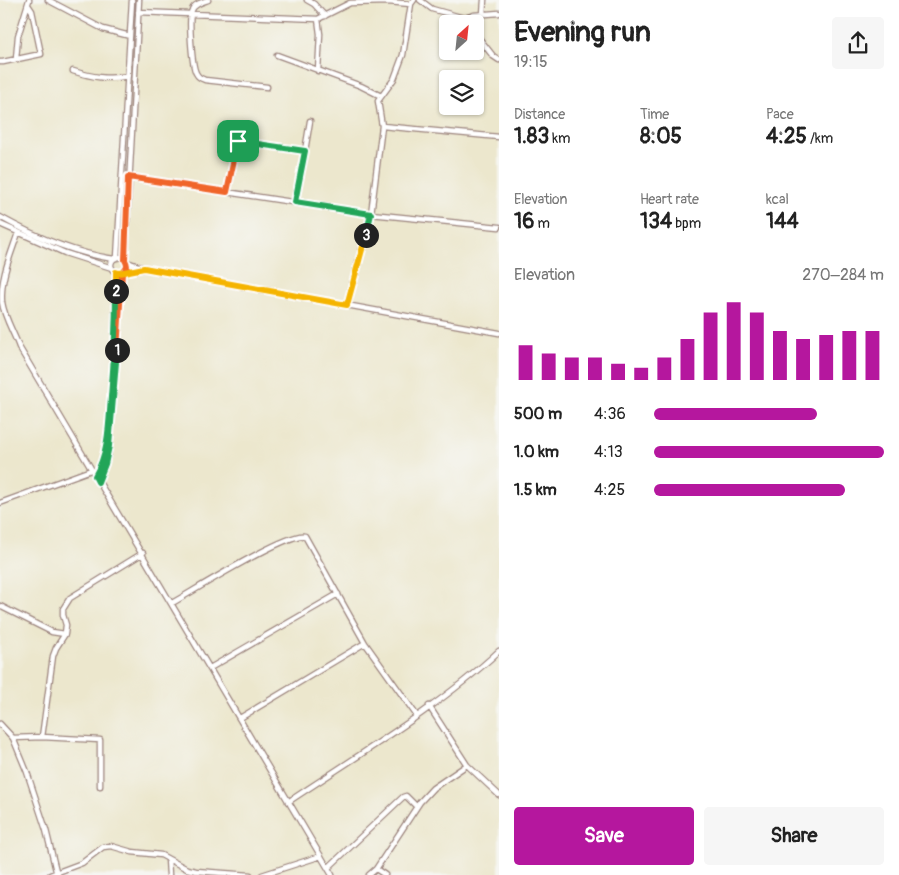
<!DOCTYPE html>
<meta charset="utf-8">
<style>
body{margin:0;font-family:Pangolin,sans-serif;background:#f6f6f6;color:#222;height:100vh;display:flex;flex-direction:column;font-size:19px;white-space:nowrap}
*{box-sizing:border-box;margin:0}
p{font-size:16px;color:#767676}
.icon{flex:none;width:28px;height:28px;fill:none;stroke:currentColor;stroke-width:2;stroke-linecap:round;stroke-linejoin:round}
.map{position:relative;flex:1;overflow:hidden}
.sheet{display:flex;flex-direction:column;background:#fff;width:400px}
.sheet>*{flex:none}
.needle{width:32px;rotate:27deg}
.tools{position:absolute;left:439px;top:15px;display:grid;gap:10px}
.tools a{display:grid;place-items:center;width:45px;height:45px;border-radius:5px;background:#fff;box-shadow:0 1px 4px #0004;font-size:25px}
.pin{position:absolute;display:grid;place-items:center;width:42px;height:42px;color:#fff;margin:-21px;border-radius:10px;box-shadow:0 2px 8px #0006}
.km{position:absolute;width:25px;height:25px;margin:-12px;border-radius:50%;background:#222;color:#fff;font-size:14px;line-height:25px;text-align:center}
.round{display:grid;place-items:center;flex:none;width:52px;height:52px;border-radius:5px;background:#f6f6f6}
.headline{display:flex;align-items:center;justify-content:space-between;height:85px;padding:0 15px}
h1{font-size:28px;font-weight:800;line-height:38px}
.stats{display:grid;grid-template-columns:repeat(3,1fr);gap:8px;height:85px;padding:5px 15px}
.stats div{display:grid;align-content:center}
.stats b{font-size:21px;font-weight:800}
.stats small{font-size:14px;font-weight:400}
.stats p{font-size:14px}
.chart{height:140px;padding:10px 15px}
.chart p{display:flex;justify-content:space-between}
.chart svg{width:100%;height:90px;margin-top:5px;stroke:#b5179e;stroke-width:6}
.primary-button{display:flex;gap:10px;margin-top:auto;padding:10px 15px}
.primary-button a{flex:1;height:58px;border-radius:5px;background:#b5179e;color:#fff;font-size:20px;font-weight:800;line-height:58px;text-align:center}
.primary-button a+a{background:#f6f6f6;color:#222}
ul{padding:0 15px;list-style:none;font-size:16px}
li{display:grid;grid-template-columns:80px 60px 1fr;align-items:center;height:38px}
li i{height:12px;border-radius:6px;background:#b5179e}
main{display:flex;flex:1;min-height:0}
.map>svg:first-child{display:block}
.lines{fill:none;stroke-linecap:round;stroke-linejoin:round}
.minor-casing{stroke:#9b837c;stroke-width:7}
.minor{stroke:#fff;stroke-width:4.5}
.split-1-casing{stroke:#fff;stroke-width:10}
.split-2-casing{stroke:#fff;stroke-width:10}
.split-3-casing{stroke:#fff;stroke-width:10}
.split-4-casing{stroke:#fff;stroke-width:10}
.split-1{stroke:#f0652b;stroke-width:6}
.split-2{stroke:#22a559;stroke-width:6}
.split-3{stroke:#f5b400;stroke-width:6}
.split-4{stroke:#22a559;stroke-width:6}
</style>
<main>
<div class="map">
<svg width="499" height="875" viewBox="0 0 499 875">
<rect width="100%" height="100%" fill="#f6f6f2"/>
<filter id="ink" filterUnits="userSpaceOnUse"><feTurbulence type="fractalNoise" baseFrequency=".02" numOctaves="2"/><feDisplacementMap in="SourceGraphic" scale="10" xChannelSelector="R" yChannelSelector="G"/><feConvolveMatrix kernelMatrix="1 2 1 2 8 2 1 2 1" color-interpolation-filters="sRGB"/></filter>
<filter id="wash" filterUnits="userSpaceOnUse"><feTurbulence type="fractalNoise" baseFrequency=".0096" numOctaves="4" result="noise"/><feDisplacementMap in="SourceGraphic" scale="20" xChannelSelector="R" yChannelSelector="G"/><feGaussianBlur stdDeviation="1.12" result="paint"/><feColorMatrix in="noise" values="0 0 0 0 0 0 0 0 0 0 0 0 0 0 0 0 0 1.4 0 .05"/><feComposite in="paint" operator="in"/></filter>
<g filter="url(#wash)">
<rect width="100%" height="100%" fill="#ece7cd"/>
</g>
<g filter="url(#ink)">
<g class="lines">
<defs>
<path id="minor" d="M48,0L103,29L130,36
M208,0C202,2 194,4 192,10C188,17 192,66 196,73C198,77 200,78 205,80L267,87
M307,0L314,4L325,16
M420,0L432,9L464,18L468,24
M138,12L318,19L350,3L388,2L411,4
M483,14L484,0
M464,18L474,15L499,13
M475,33L493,56L499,60
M277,55L361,86L381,96
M16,59L18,36L29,0
M0,62H3L41,54L32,11L28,5
M73,71C92,77 108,80 128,76
M318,71L320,34L318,19
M382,126L378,101L394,79L403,55L411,4L414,0
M222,139L305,151L310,121
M128,177L371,214L499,227
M227,192L239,141
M295,202L305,151
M0,217C36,237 73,253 114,259
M0,224L65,253L112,268
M18,233C11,254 0,279 2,302C4,317 14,333 19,347L332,875
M111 265a8 8 0 1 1 16 0a8 8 0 1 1-16 0Z
M117,258L132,0
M125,260L139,0
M127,262L144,268L499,333
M125,271L143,269
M347,305L371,214L382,126L499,137
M115,333L116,272
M95,476L105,454L107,438
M98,482L108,455L109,446L122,273
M0,503L91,470
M172,603C192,592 289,531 305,536L365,643L417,716
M0,606L52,632L65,634
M210,668L338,594
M429,706L467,765L499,795
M240,718L365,643
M0,724L13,738L27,772L46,830L57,875
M42,737L53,656L56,648L65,634L66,625L63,615V609L70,598L143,553
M13,738L42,737L100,740V786
M288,802C358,755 438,708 499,651
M168,859L169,875
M328,868L403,797L406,796L416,806
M376,869L385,875
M50,875L82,863L103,847L111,846L132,852L161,855L187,869L196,871L250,875
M262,875L321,856
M369,875L376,869L420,802L433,788L467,765"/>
</defs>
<use href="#minor" class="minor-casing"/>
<use href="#minor" class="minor"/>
</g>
</g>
<g class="lines" filter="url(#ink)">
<defs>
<path id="split-1" d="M117,350L122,273C128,269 128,265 125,260L128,177L227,192L238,141"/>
<path id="split-2" d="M116,291C116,327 114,362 111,397C109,423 109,453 95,476L98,482L105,464L109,446L117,350"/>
<path id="split-3" d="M116,291V272L119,273L144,268L347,305L366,235"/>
<path id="split-4" d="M238,141L305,151L295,202L371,214L366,235"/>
</defs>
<use href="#split-1" class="split-1-casing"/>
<use href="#split-2" class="split-2-casing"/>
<use href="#split-3" class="split-3-casing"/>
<use href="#split-4" class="split-4-casing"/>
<use href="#split-1" class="split-1"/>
<use href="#split-2" class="split-2"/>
<use href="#split-3" class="split-3"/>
<use href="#split-4" class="split-4"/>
</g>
</svg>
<div class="tools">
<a><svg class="needle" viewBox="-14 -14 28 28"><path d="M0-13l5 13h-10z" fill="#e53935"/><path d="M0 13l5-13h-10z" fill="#767676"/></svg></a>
<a><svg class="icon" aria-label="layers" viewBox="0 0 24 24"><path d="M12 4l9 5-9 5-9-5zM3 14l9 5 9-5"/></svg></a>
</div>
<div class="pin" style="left:238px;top:141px;background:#1e9e55"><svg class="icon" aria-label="arrive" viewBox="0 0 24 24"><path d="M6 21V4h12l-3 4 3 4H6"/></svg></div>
<b class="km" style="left:117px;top:350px">1</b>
<b class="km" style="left:116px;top:291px">2</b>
<b class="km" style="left:366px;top:235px">3</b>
</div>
<section class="sheet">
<div class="headline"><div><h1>Evening run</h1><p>19:15</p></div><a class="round"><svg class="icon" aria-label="share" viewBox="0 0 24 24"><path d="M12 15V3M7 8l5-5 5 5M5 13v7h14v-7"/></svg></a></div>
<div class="stats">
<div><p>Distance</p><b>1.83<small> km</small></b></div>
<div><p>Time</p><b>8:05</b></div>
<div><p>Pace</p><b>4:25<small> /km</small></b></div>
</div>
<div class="stats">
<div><p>Elevation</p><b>16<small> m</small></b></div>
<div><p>Heart rate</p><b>134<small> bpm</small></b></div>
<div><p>kcal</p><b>144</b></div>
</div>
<div class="chart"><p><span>Elevation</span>270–284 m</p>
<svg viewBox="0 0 160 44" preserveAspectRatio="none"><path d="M5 44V27M15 44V31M25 44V33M35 44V33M45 44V36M55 44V38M65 44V33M75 44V24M85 44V11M95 44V6M105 44V11M115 44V20M125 44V24M135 44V22M145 44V20M155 44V20"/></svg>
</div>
<ul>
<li><b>500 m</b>4:36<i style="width:71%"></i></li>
<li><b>1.0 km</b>4:13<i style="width:100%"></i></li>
<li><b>1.5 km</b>4:25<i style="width:83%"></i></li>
</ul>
<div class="primary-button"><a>Save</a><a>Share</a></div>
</section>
</main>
